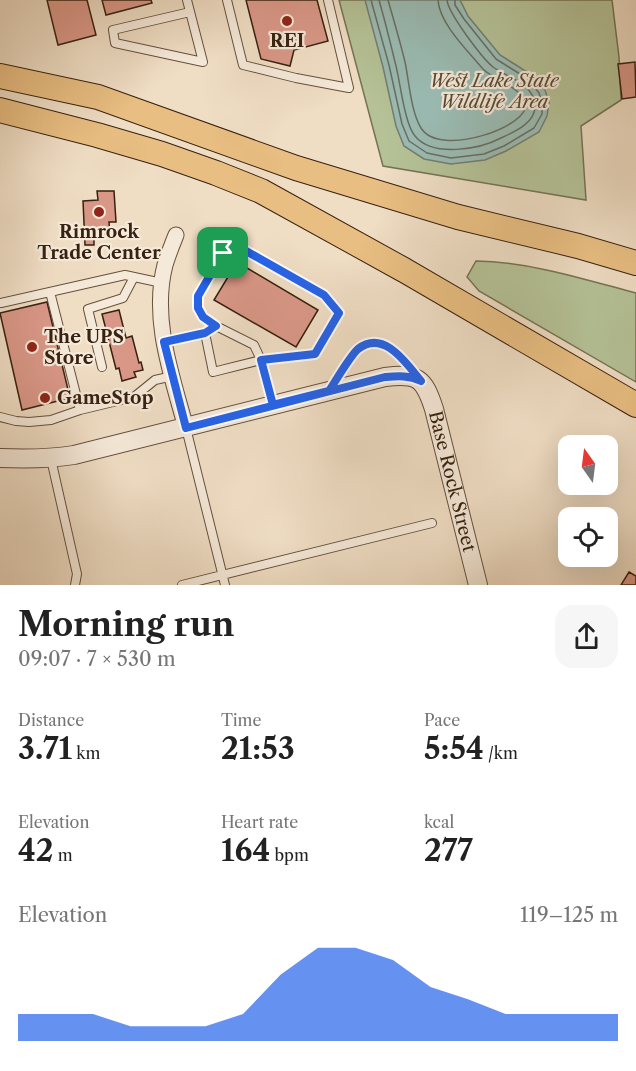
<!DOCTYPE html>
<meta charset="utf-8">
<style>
body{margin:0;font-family:"Libre Caslon Text",serif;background:#f6f6f6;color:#222;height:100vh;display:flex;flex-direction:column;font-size:22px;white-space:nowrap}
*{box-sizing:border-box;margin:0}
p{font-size:20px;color:#767676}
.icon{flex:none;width:33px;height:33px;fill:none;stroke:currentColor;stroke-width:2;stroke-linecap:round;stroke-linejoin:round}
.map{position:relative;height:585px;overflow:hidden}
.side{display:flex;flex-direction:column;background:#fff;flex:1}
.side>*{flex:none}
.needle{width:39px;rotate:346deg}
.fabs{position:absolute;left:558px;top:435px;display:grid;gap:12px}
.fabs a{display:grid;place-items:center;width:60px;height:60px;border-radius:12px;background:#fff;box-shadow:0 6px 24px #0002;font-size:30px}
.pin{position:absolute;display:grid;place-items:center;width:51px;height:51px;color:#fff;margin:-26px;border-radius:12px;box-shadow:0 3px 9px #0006}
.round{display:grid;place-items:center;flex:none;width:63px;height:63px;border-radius:18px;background:#f6f6f6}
.overview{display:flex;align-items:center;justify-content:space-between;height:102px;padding:0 18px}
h1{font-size:33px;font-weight:800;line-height:45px}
.stats{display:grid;grid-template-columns:repeat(3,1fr);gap:9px;height:102px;padding:6px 18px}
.stats div{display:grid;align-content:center}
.stats b{font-size:30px;font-weight:800}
.stats small{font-size:16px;font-weight:400}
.stats p{font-size:16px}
.chart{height:168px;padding:12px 18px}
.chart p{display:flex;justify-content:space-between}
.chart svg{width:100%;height:108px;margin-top:6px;fill:#2563eb;opacity:.7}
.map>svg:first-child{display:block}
.green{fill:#b5c297;stroke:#767254;stroke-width:1.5}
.water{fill:#9abcb4;stroke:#727e72;stroke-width:1.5}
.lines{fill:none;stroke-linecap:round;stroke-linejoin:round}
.shore{stroke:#686e62;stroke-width:1.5}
.building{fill:#d99787;stroke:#372110;stroke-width:1.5}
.service-casing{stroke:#65503d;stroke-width:10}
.minor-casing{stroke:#65503d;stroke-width:17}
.tertiary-casing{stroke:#65503d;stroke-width:20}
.trunk-casing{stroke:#372110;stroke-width:26}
.service{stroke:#f5e9d9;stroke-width:8}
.minor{stroke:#f5e9d9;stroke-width:15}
.tertiary{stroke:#f5e9d9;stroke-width:18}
.trunk{stroke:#e8be82;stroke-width:24}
.route-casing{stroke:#fff;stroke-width:12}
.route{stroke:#2563eb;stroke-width:8}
.poi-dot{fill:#8f2418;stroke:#f5e9d9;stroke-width:2}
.labels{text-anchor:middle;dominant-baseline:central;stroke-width:4.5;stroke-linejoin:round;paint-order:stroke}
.poi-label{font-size:18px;font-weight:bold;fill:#372110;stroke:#f5e9d9}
.park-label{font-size:18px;font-style:italic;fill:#564932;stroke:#f5e9d9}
.street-label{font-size:18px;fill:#372110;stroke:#f5e9d9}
</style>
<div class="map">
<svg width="636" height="585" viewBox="0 0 636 585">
<rect width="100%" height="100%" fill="#efddc4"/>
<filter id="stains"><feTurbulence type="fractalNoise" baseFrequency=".00333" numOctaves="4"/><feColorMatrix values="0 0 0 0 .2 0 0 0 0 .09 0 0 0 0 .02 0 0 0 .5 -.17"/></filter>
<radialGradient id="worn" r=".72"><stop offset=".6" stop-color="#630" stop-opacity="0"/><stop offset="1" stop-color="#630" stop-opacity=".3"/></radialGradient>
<path class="green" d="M339,0H612L619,57L621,100L581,126L586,200L383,166Z
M476,261C530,262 583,279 636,293V382L479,291L467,277Z"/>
<path class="water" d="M365,0H460L468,16L500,55L532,75L545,90L549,102L547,116L539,132L506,151L485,160L451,164L424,159L404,146L396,126L383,67Z"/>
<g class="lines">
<path class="shore" d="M371,0L389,65L402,124L409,141L427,153L451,158L484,154L504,146L534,128L542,114V103L539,93L528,79L496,59L464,19L455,5V0
M379,0C385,21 390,41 395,62C400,79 404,123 415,136C433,158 480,149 501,138C514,132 536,123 535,105C534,84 507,77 493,67C482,58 448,13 447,0
M388,0C394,21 400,41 405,62C409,81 411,112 421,128C440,159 533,125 525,103C519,85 495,81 483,69C468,51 439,23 438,0"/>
</g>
<path class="building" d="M47,0H87L96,35L58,45Z
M102,0H151L152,3L106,15Z
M246,0H317L328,41L294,50L290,66L261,59Z
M635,62L636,97L622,99L618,64Z
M97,191H114L116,222H109L110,235L94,236V245H85L83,201L98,200Z
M237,262L318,310L296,347L214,300Z
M47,302L70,398L22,410L0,313Z
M119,310L126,338L132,336L139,363L141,362L143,370L134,372L136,377L122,381L119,368L116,369L102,314Z
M629,572L636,576V585H621Z"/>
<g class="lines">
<defs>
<path id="service" d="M187,0L203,62L115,43L113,30L190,12
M227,0L243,65L296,78L349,88L328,0
M50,292L80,410
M1,303L125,275L162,283
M205,333L213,372L261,360L254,345L216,326L203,317L198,308V295L223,253L232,243L324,295L339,313L315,354L261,360L273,404
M164,342L205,333L216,326
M102,367L88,309L123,298L134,277
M332,386C340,375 347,361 356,351C379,327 402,359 416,375
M0,417L16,421L29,422L51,420L80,410L134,397L155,380L173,376
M186,428L225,585
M51,459L77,574L75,585
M182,585L432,523"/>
<path id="minor" d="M176,235C172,245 168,255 165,265C151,319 172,376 186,428"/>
<g id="tertiary">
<path id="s1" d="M0,458C25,459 49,459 74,455L385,377C418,373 424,378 434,409L478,585"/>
</g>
<path id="trunk" d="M0,76L98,97L296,168L458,217L578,246L636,263
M0,110L97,135L162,154L216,173L261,191L404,270L636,405"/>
</defs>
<use href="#service" class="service-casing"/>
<use href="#minor" class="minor-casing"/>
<use href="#tertiary" class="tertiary-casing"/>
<use href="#trunk" class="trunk-casing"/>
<use href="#service" class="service"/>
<use href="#minor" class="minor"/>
<use href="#tertiary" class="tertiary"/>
<use href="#trunk" class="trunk"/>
</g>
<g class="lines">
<defs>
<path id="route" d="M223,253L198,296V308L203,317L216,326L205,333L164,342L186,428L385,377C398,376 409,375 421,381C406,363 384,329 358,349C350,356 335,382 329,391L273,405L261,360L315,354L339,313L324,295L232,243L223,253"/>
</defs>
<use href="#route" class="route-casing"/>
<use href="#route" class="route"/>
</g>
<g class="poi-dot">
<circle cx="287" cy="21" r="6"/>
<circle cx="99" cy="212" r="6"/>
<circle cx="32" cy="347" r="6"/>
<circle cx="45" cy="398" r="6"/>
</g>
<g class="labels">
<g class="poi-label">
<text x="287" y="41">REI</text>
<text x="99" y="232">Rimrock<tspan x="99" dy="21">Trade Center</tspan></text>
<text x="44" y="337" text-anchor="start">The UPS<tspan x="44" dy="21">Store</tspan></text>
<text x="57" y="398" text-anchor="start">GameStop</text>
</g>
<g class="park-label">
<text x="494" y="81">West Lake State<tspan x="494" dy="21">Wildlife Area</tspan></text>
</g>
<g class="street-label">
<text stroke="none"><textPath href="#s1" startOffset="537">Base Rock Street</textPath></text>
</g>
</g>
<rect width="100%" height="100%" filter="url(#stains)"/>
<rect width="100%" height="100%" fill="url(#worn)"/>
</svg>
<div class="fabs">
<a><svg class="needle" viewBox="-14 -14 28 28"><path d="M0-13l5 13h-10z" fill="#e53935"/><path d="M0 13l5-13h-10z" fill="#767676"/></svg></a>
<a><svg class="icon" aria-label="locate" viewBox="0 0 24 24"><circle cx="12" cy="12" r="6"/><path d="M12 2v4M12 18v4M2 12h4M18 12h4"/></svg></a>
</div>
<div class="pin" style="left:223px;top:253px;background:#1e9e55"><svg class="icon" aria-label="arrive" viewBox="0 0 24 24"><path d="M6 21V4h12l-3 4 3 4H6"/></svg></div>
</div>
<section class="side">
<div class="overview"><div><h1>Morning run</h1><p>09:07 · 7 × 530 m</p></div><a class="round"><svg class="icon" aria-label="share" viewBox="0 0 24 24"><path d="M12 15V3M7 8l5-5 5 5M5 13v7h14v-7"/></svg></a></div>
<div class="stats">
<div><p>Distance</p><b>3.71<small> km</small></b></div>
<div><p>Time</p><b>21:53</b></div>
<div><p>Pace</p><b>5:54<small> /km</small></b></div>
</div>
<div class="stats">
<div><p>Elevation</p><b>42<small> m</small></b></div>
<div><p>Heart rate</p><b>164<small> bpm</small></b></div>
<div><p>kcal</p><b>277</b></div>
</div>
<div class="chart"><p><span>Elevation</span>119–125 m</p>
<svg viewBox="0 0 160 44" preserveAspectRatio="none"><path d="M0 44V33L10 33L20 33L30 38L40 38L50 38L60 33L70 17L80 6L90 6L100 11L110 22L120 27L130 33L140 33L150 33L160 33V44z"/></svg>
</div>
</section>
